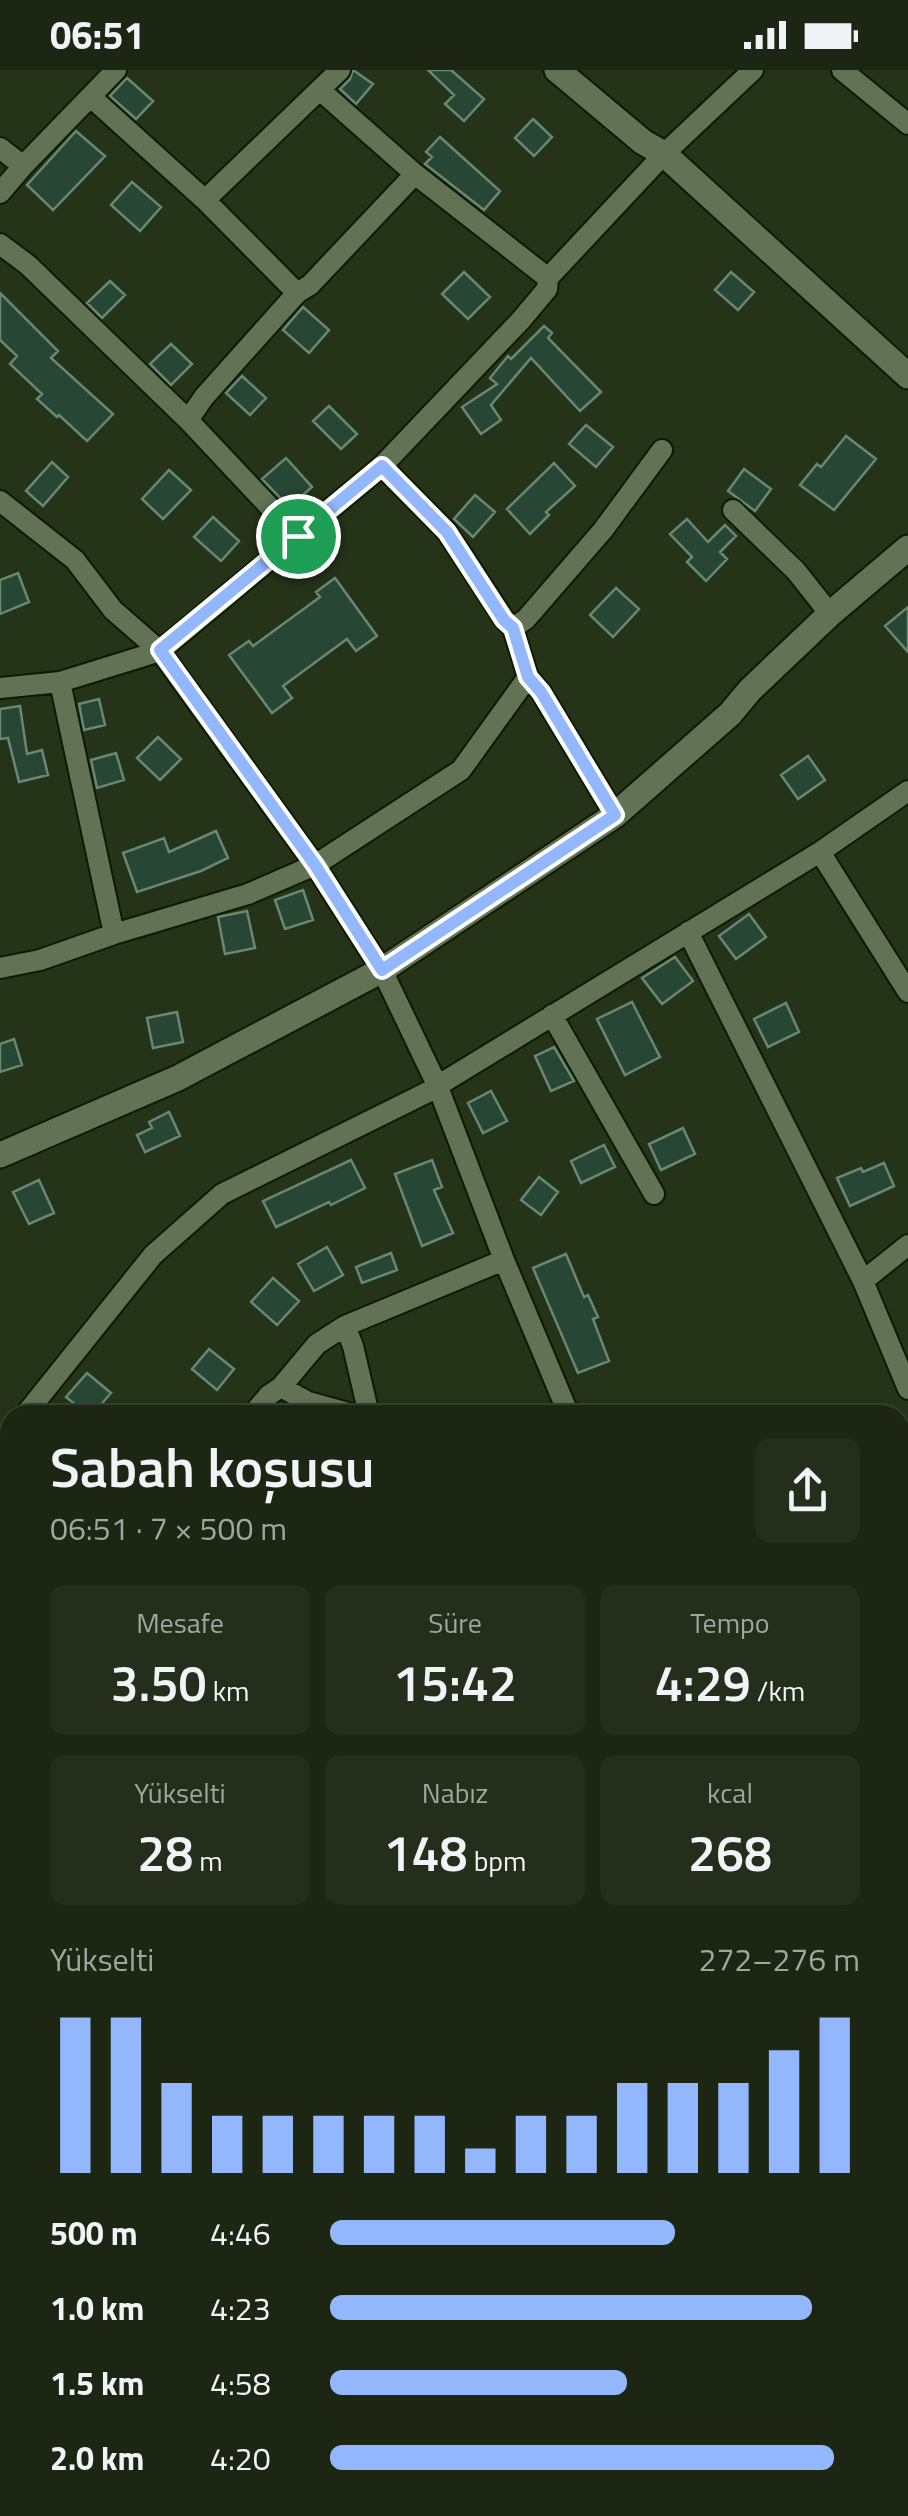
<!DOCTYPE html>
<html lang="tr">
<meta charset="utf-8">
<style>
body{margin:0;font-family:"Titillium Web",sans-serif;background:#252e1b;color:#f1f3f6;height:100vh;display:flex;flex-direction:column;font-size:38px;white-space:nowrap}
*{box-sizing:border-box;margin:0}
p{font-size:32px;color:#a0a59f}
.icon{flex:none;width:55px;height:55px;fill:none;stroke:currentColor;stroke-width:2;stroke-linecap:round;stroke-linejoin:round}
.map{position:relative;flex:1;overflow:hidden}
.panel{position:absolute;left:0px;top:1335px;width:910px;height:1112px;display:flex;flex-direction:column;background:#1c2612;border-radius:30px 30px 0 0;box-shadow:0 2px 8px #0004,0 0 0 2px #3a4332}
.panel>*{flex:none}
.pin{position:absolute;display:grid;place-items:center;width:85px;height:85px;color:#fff;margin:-42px;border:5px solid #fff;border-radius:50%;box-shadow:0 2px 10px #0007}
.round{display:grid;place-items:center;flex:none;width:105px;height:105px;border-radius:15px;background:#252e1b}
.headline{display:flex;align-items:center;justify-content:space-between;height:170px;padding:0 50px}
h1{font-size:55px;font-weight:600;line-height:75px}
.figures{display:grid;grid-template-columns:repeat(3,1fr);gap:15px;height:170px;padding:10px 50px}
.figures div{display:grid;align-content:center;border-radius:15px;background:#252e1b;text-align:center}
.figures b{font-size:50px;font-weight:600}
.figures small{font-size:28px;font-weight:400}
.figures p{font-size:28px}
.chart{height:280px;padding:20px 50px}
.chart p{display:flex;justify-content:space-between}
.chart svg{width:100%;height:180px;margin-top:10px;stroke:#93b7fd;stroke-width:6}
ul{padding:0 50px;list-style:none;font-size:32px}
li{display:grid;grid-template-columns:160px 120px 1fr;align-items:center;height:75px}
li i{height:25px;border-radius:12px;background:#93b7fd}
.status{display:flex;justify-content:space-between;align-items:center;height:70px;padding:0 50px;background:#1c2612;direction:ltr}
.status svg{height:28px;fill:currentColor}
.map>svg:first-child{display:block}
.building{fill:#274734;stroke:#678974;stroke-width:2.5}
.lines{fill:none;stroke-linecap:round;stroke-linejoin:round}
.street-casing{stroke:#0e1b02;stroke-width:24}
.secondary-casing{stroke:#0e1b02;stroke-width:29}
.street{stroke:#627254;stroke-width:20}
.secondary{stroke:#627254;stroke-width:25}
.route-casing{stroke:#fff;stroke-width:20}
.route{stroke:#93b7fd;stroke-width:12}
</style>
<div class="status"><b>06:51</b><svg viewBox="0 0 49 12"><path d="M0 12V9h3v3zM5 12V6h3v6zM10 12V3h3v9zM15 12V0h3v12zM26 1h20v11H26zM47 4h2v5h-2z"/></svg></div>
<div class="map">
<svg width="908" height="2446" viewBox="0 0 908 2446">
<rect width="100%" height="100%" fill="#253318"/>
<path class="building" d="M353,0L373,14L356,34L340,19L350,9Z
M428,0H451L484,29L464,51L445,34L454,25Z
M127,8L153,31L136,49L110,26Z
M533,49L552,67L534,86L515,68Z
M76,61L105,86L53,140L27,115Z
M440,67L500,121L484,140L425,94L432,87L426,82Z
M132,112L161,137L140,161L111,135Z
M464,202L490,227L468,249L442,224Z
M731,202L754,222L738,240L715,220Z
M110,211L125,225L102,248L87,233Z
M0,223L58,281L51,288L113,344L87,371L59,345L57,347L37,329L42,324L10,294L17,286L0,270Z
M303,237L329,260L309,283L283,260Z
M544,256L552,263L548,268L601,322L580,341L531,288L491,335L501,350L481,364L462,337L497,314L490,308L508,286L511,289Z
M171,274L192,294L171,315L150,294Z
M242,306L266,328L250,345L226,323Z
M329,336L357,364L341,379L313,351Z
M586,355L613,377L596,397L569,374Z
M846,366L876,389L834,440L800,415L817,394L821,397Z
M286,388L312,417L289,437L262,409Z
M52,392L68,407L43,436L26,421Z
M554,393L575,416L546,442L549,445L530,464L507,439Z
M744,399L771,419L755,441L728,421Z
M169,400L191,420L163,449L142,429Z
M475,425L495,442L473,467L454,449Z
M213,447L239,471L221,491L194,467Z
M687,449L708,472L725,455L736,466L720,482L727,489L706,511L687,492L692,487L670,464Z
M18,503L29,532L0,544V510Z
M335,508L377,566L356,581L347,569L283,616L292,628L272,643L229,585L249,571L253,576L320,527L316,522Z
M616,518L639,539L613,567L590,545Z
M908,537V582L885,556Z
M99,629L105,655L84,660L79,634Z
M20,636L27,684L42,680L48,705L19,712L8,668L0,669V639Z
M158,667L181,689L160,710L137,688Z
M116,683L124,710L97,718L91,690Z
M808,686L825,710L798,729L781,705Z
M216,761L228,788L201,801L137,822L123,783L164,768L169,782Z
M303,820L313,850L285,859L275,830Z
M247,841L255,878L225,884L218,847Z
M749,844L766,867L736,889L719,866Z
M675,887L693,911L662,934L642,908Z
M632,932L660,987L625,1005L597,949Z
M786,933L799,962L768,977L754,949Z
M177,942L183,972L153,978L147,948Z
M14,969L22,995L0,1002V974Z
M554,977L574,1011L551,1021L535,986Z
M491,1021L507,1051L483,1063L468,1033Z
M169,1042L180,1066L145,1082L137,1065L152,1058L149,1052Z
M683,1058L695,1084L661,1100L649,1074Z
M604,1075L615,1097L581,1113L571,1091Z
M351,1090L365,1118L331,1135L329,1132L276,1157L263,1131Z
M432,1090L442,1117L434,1120L453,1163L422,1176L395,1104Z
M884,1093L894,1116L850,1136L837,1108L861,1098L863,1102Z
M539,1107L558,1122L541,1145L521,1130Z
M39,1110L54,1143L29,1154L13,1122Z
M327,1177L343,1205L314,1221L298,1194Z
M391,1183L397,1200L362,1213L356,1197Z
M566,1184L584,1227L588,1225L598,1247L593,1249L609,1291L578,1303L533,1198Z
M273,1208L299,1231L277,1255L251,1232Z
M209,1279L234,1299L217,1320L192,1299Z
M87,1303L111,1323L92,1345H88L66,1327Z"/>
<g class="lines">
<defs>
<path id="street" d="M842,0L908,54
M321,21L415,104L548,208
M91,27L205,130
M0,78L23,96
M0,123L23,96L116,0
M0,174L28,195L188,350
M297,223L205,130L340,0
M382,396L447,462L504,549L513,558L528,607L541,622L615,745
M0,431L75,490L113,540L160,581L60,612L0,618
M733,440L796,501L830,544
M298,467L188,350L204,327L297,223L310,215L415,104
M513,558L526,549L603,460L662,380
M60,612L114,864
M908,721L820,782L908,922
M688,862L863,1211L908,1319
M0,898L40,890L114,864L248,824L315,795L461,700L528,607
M552,945L654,1124
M863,1211L908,1175
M345,1256L353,1276L369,1345
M281,1317L308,1332L355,1345
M25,1345L153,1185L222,1124L438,1017L442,1013L820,782
M252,1345L269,1325L281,1317L317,1274L345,1256L504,1190
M569,1345L504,1190L438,1017L382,900L315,795L160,581L382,396L521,250L547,219L548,208L664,84L753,0
M0,1370L10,1360
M900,1429L908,1427
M0,1549L10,1557
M900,1596L908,1594
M0,1795L6,1781
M900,1901L908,1896
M900,2105L908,2119
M0,2131L10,2196
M0,2341L10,2337
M392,2438L393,2446
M873,2438L874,2446
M113,2446L114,2438
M164,2446L223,2438"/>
<path id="secondary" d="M557,0L643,72L664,84L908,306
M0,1085L178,1008L382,900L615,745L730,644L750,620L830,544L908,478"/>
</defs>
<use href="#street" class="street-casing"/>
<use href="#secondary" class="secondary-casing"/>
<use href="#street" class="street"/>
<use href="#secondary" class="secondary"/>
</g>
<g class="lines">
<defs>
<path id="route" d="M382,396L447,462L504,550L513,558L528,607L541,622L615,745L382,900L315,795L160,580Z"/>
</defs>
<use href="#route" class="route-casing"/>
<use href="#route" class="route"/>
</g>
</svg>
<div class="pin" style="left:298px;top:466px;background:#1e9e55"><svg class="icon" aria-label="arrive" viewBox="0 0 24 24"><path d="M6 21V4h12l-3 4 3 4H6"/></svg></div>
<section class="panel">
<div class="headline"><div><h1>Sabah koşusu</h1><p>06:51 · 7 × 500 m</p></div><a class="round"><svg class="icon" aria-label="share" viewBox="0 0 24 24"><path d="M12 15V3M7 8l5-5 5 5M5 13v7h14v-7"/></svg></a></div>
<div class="figures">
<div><p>Mesafe</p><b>3.50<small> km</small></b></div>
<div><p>Süre</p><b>15:42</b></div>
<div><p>Tempo</p><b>4:29<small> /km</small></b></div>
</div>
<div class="figures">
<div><p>Yükselti</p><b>28<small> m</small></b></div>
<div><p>Nabız</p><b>148<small> bpm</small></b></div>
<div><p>kcal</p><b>268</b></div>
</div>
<div class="chart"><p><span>Yükselti</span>272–276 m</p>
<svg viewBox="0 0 160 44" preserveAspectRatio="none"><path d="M5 44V6M15 44V6M25 44V22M35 44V30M45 44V30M55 44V30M65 44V30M75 44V30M85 44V38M95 44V30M105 44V30M115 44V22M125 44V22M135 44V22M145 44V14M155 44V6"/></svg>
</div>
<ul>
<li><b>500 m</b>4:46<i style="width:65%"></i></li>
<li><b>1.0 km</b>4:23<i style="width:91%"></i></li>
<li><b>1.5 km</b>4:58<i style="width:56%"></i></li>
<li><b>2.0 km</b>4:20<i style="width:95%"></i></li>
</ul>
</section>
</div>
